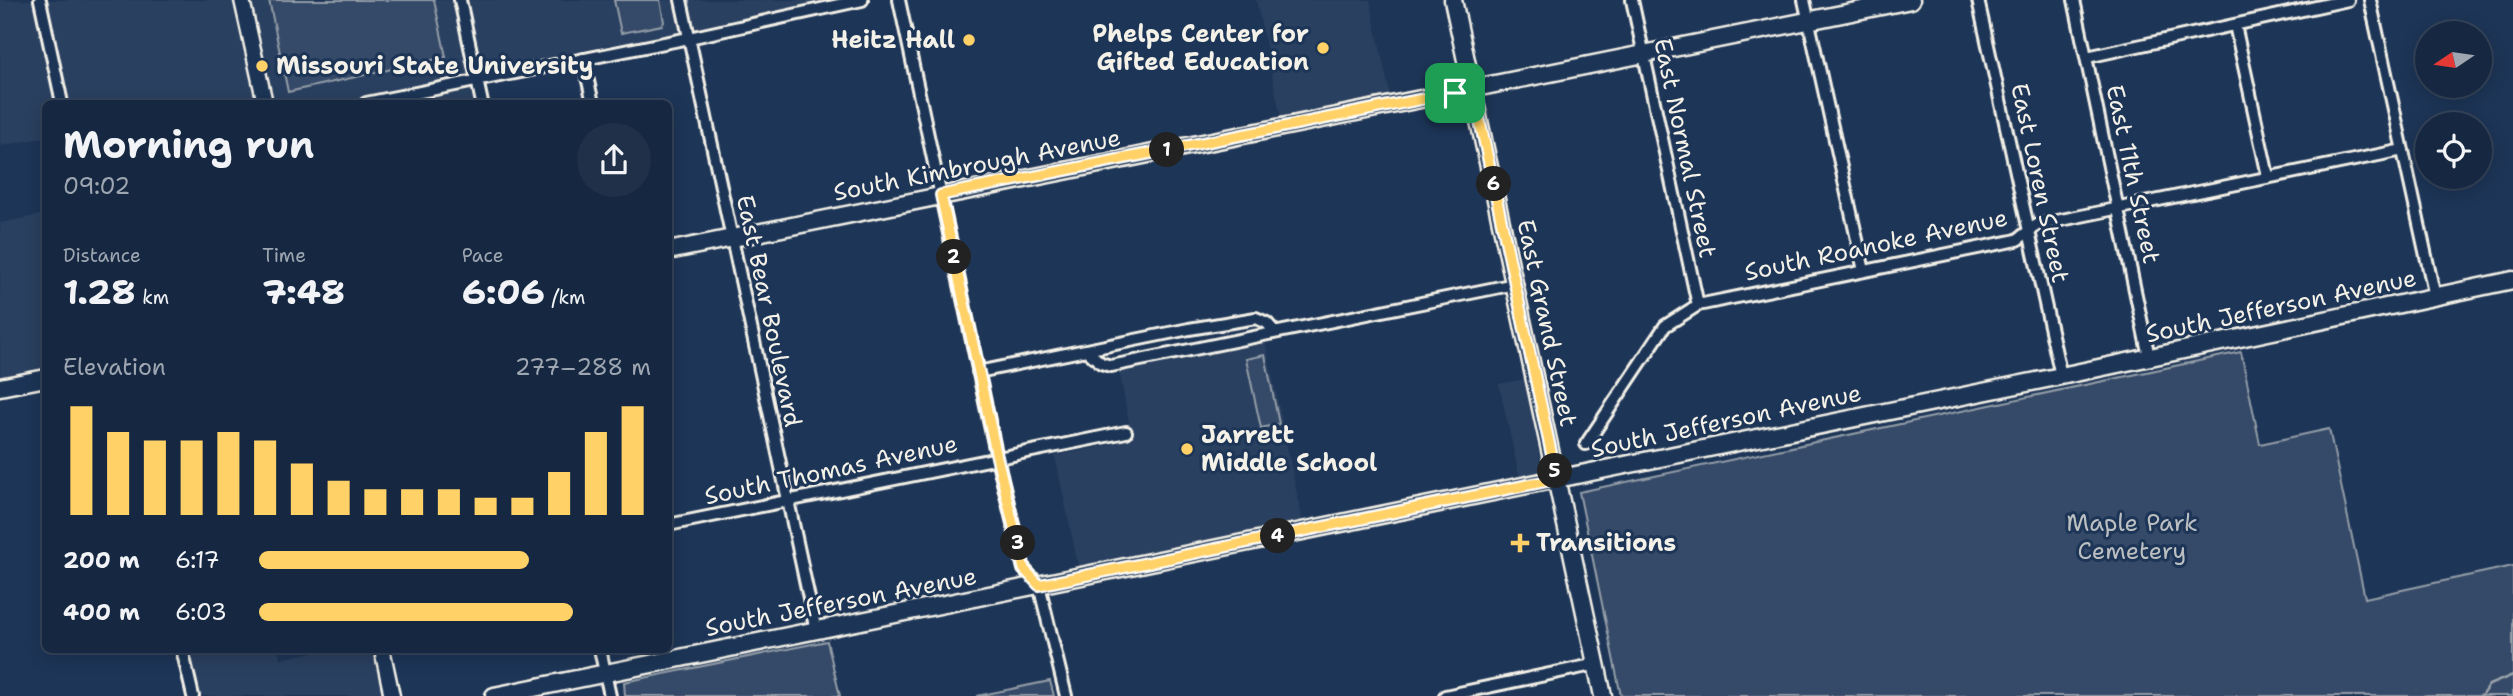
<!DOCTYPE html>
<meta charset="utf-8">
<style>
body{margin:0;font-family:"Shantell Sans",sans-serif;background:#1f3048;color:#f1f3f6;height:100vh;display:flex;flex-direction:column;font-size:26px;white-space:nowrap}
*{box-sizing:border-box;margin:0}
p{font-size:23px;color:#9ea6b1}
.icon{flex:none;width:38px;height:38px;fill:none;stroke:currentColor;stroke-width:2;stroke-linecap:round;stroke-linejoin:round}
.map{position:relative;flex:1;overflow:hidden}
.details{position:absolute;left:42px;top:100px;width:630px;height:553px;display:flex;flex-direction:column;background:#162841;border-radius:10px;box-shadow:0 4px 18px #0003,0 0 0 2px #35445a}
.details>*{flex:none}
.needle{width:46px;rotate:257deg}
.tools{position:absolute;left:2415px;top:21px;display:grid;gap:14px}
.tools a{display:grid;place-items:center;width:77px;height:77px;border-radius:50%;background:#162841;box-shadow:0 4px 18px #0003,0 0 0 2px #35445a;font-size:35px}
.pin{position:absolute;display:grid;place-items:center;width:60px;height:60px;color:#fff;margin:-30px;border-radius:14px;box-shadow:0 4px 10px #0006}
.km{position:absolute;width:35px;height:35px;margin:-18px;border-radius:50%;background:#222;color:#fff;font-size:19px;line-height:35px;text-align:center}
.round{display:grid;place-items:center;flex:none;width:74px;height:74px;border-radius:37px;background:#1f3048}
.summary{display:flex;align-items:center;justify-content:space-between;height:119px;padding:0 21px}
h1{font-size:38px;font-weight:700;line-height:52px}
.figures{display:grid;grid-template-columns:repeat(3,1fr);gap:10px;height:119px;padding:7px 21px}
.figures div{display:grid;align-content:center}
.figures b{font-size:35px;font-weight:700}
.figures small{font-size:19px;font-weight:400}
.figures p{font-size:19px}
.chart{height:196px;padding:14px 21px}
.chart p{display:flex;justify-content:space-between}
.chart svg{width:100%;height:126px;margin-top:7px;stroke:#ffd166;stroke-width:6}
ul{padding:0 21px;list-style:none;font-size:23px}
li{display:grid;grid-template-columns:112px 84px 1fr;align-items:center;height:52px}
li i{height:18px;border-radius:9px;background:#ffd166}
.map>svg:first-child{display:block}
.built{fill:#2a4060}
.green{fill:#354a67;stroke:#949ea8;stroke-width:2}
.lines{fill:none;stroke-linecap:round;stroke-linejoin:round}
.stream{stroke:#9aa2ab;stroke-width:2.5}
.minor-casing{stroke:#f4f1e8;stroke-width:16}
.tertiary-casing{stroke:#f4f1e8;stroke-width:19}
.secondary-casing{stroke:#f4f1e8;stroke-width:21}
.minor{stroke:#1d3557;stroke-width:10}
.tertiary{stroke:#1d3557;stroke-width:14}
.secondary{stroke:#1d3557;stroke-width:16}
.route-casing{stroke:#fff;stroke-width:14}
.route{stroke:#ffd166;stroke-width:9}
.poi-dot{fill:#ffd166;stroke:#1d3557;stroke-width:2.5}
.labels{text-anchor:middle;dominant-baseline:central;stroke-width:6;stroke-linejoin:round;paint-order:stroke}
.poi-label{font-size:24px;font-weight:bold;fill:#f4f1e8;stroke:#1d3557;text-anchor:start}
.street-label{font-size:24px;fill:#f4f1e8;stroke:#1d3557}
.park-label{font-size:24px;fill:#bbbfc1;stroke:#1d3557}
</style>
<div class="map">
<svg width="2513" height="696" viewBox="0 0 2513 696">
<rect width="100%" height="100%" fill="#1d3557"/>
<filter id="ink" filterUnits="userSpaceOnUse"><feTurbulence type="fractalNoise" baseFrequency=".0143" numOctaves="2"/><feDisplacementMap in="SourceGraphic" scale="14" xChannelSelector="R" yChannelSelector="G"/><feConvolveMatrix kernelMatrix="1 2 1 2 8 2 1 2 1" color-interpolation-filters="sRGB"/></filter>
<g filter="url(#ink)">
<path class="built" d="M0,0H841L627,45L618,43L569,53L559,59L488,74L468,75L473,103H46L45,137L0,146Z
M1256,0H1370L1390,95L1281,117Z
M45,214V369L0,377V223Z
M1265,340L1303,523L1079,570L1055,456L1118,443L1130,428L1119,370Z
M1525,379L1542,473L1520,480L1499,384Z
M189,649H278L281,659L326,649H374L384,696H201Z"/>
<path class="green" d="M269,0H434L446,57L288,92Z
M614,0H660L664,22L662,25L621,33Z
M2241,352L2260,444L2329,429L2365,598L2513,566V696H1621L1579,492Z
M1265,355L1279,424L1261,428L1246,359Z
M827,641L840,696H625L624,682Z
M1050,681L1054,696H977Z"/>
<g class="lines">
<path class="stream" d="M2481,696L2489,685L2513,675"/>
<defs>
<path id="minor" d="M40,0L62,103
M460,0L482,103
M681,0L816,631
M899,0L997,458L1024,569L1039,585L1066,696
M1632,0L1698,305
M1804,0L1864,271
M1978,0L2061,376
M2074,0L2149,357
M2370,0L2435,297
M2235,25L2268,176
M2087,57L2348,0
M583,59L593,103
M366,103L689,38L862,0
M1086,350L1101,363L1111,366L1515,284
M978,372L1189,329L1256,318L1267,323L1274,331
M1586,444L1665,326L1698,305L2017,240L2037,225L2403,150
M668,525L1126,432
M182,649L193,696
M600,649L610,696
M1445,696L1597,664"/>
<path id="tertiary" d="M242,0L265,103
M382,649L392,696"/>
<path id="secondary" d="M1453,0L1603,696
M668,251L1911,0
M0,387L46,378
M494,696L2061,376L2513,280"/>
</defs>
<use href="#minor" class="minor-casing"/>
<use href="#tertiary" class="tertiary-casing"/>
<use href="#secondary" class="secondary-casing"/>
<use href="#minor" class="minor"/>
<use href="#tertiary" class="tertiary"/>
<use href="#secondary" class="secondary"/>
</g>
</g>
<g class="lines" filter="url(#ink)">
<defs>
<path id="route" d="M1473,89L1557,479L1039,585L1024,569L997,457L941,195Z"/>
</defs>
<use href="#route" class="route-casing"/>
<use href="#route" class="route"/>
</g>
<g class="poi-dot">
<circle cx="969" cy="40" r="7"/>
<circle cx="1323" cy="48" r="7"/>
<circle cx="262" cy="66" r="7"/>
<circle cx="1187" cy="449" r="7"/>
<path d="M1516.5 532.5h7v7h7v7h-7v7h-7v-7h-7v-7h7z"/>
</g>
<g class="labels">
<g class="poi-label">
<text x="1309" y="34" text-anchor="end">Phelps Center for<tspan x="1309" dy="28">Gifted Education</tspan></text>
<text x="955" y="40" text-anchor="end">Heitz Hall</text>
<text x="276" y="66">Missouri State University</text>
<text x="1201" y="435">Jarrett<tspan x="1201" dy="28">Middle School</tspan></text>
<text x="1536" y="543">Transitions</text>
</g>
<g class="street-label">
<text transform="translate(1685 148) rotate(78)">East Normal Street</text>
<text transform="translate(977 165) rotate(-11)">South Kimbrough Avenue</text>
<text transform="translate(2133 174) rotate(78)">East 11th Street</text>
<text transform="translate(2040 183) rotate(78)">East Loren Street</text>
<text transform="translate(1876 245) rotate(-12)">South Roanoke Avenue</text>
<text transform="translate(2281 306) rotate(-12)">South Jefferson Avenue</text>
<text transform="translate(769 311) rotate(78)">East Bear Boulevard</text>
<text transform="translate(1547 323) rotate(78)">East Grand Street</text>
<text transform="translate(1726 421) rotate(-12)">South Jefferson Avenue</text>
<text transform="translate(831 470) rotate(-12)">South Thomas Avenue</text>
<text transform="translate(841 602) rotate(-11)">South Jefferson Avenue</text>
</g>
<g class="park-label">
<text x="2132" y="523">Maple Park<tspan x="2132" dy="28">Cemetery</tspan></text>
</g>
</g>
</svg>
<div class="tools">
<a><svg class="needle" viewBox="-14 -14 28 28"><path d="M0-13l5 13h-10z" fill="#e53935"/><path d="M0 13l5-13h-10z" fill="#9ea6b1"/></svg></a>
<a><svg class="icon" aria-label="locate" viewBox="0 0 24 24"><circle cx="12" cy="12" r="6"/><path d="M12 2v4M12 18v4M2 12h4M18 12h4"/></svg></a>
</div>
<div class="pin" style="left:1455px;top:93px;background:#1e9e55"><svg class="icon" aria-label="arrive" viewBox="0 0 24 24"><path d="M6 21V4h12l-3 4 3 4H6"/></svg></div>
<b class="km" style="left:1167px;top:150px">1</b>
<b class="km" style="left:954px;top:257px">2</b>
<b class="km" style="left:1018px;top:543px">3</b>
<b class="km" style="left:1278px;top:536px">4</b>
<b class="km" style="left:1555px;top:471px">5</b>
<b class="km" style="left:1494px;top:184px">6</b>
<section class="details">
<div class="summary"><div><h1>Morning run</h1><p>09:02</p></div><a class="round"><svg class="icon" aria-label="share" viewBox="0 0 24 24"><path d="M12 15V3M7 8l5-5 5 5M5 13v7h14v-7"/></svg></a></div>
<div class="figures">
<div><p>Distance</p><b>1.28<small> km</small></b></div>
<div><p>Time</p><b>7:48</b></div>
<div><p>Pace</p><b>6:06<small> /km</small></b></div>
</div>
<div class="chart"><p><span>Elevation</span>277–288 m</p>
<svg viewBox="0 0 160 44" preserveAspectRatio="none"><path d="M5 44V6M15 44V15M25 44V18M35 44V18M45 44V15M55 44V18M65 44V26M75 44V32M85 44V35M95 44V35M105 44V35M115 44V38M125 44V38M135 44V29M145 44V15M155 44V6"/></svg>
</div>
<ul>
<li><b>200 m</b>6:17<i style="width:69%"></i></li>
<li><b>400 m</b>6:03<i style="width:80%"></i></li>
</ul>
</section>
</div>
